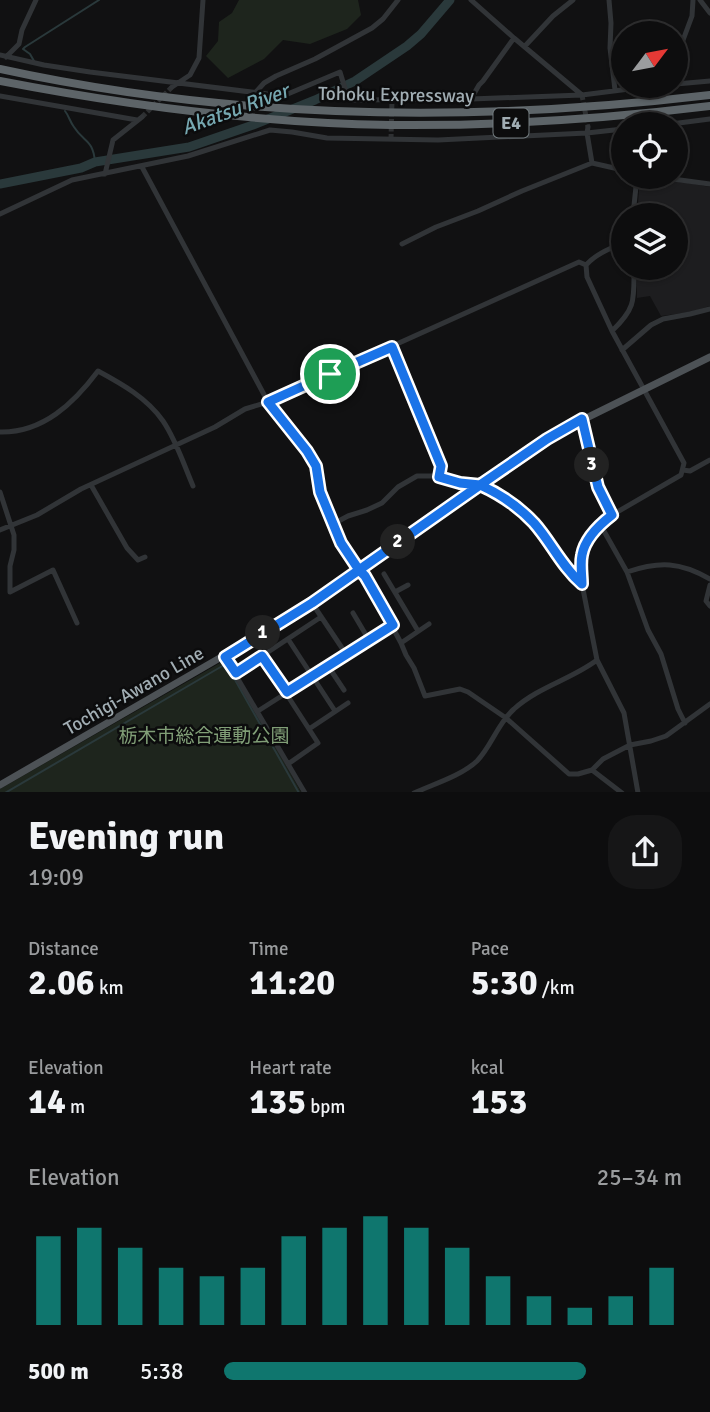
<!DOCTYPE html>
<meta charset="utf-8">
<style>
body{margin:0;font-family:Signika,"Noto Sans JP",sans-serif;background:#161617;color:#f1f3f6;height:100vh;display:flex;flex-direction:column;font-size:26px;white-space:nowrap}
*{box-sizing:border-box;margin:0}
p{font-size:23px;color:#9a9c9e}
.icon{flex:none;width:38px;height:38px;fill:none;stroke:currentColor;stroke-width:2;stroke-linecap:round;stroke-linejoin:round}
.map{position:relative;height:792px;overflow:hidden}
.drawer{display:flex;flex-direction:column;background:#0d0d0e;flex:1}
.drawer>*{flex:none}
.needle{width:46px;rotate:58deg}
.tools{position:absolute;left:611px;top:21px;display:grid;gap:14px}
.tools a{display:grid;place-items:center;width:77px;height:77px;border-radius:50%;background:#0d0d0e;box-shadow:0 2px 5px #0004,0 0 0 2px #2d2d2e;font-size:35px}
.pin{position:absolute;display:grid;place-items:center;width:60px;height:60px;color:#fff;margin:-30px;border:4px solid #fff;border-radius:50%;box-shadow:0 2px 7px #0007}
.km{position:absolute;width:35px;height:35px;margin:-18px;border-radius:50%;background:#222;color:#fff;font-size:19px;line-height:35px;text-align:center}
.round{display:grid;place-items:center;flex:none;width:74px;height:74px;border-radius:28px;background:#161617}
.headline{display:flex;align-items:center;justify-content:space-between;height:119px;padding:0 28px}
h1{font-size:38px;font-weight:700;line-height:52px}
.stats{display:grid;grid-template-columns:repeat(3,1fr);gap:10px;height:119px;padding:7px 28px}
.stats div{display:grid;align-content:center}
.stats b{font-size:35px;font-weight:700}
.stats small{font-size:19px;font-weight:400}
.stats p{font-size:19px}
.chart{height:196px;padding:14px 28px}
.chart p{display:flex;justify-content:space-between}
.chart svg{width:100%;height:126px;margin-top:7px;stroke:#0f766e;stroke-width:6}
ul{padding:0 28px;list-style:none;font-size:23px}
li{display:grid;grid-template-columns:112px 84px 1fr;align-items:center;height:52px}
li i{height:18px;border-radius:9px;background:#0f766e}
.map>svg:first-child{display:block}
.built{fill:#1d1d1f}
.green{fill:#1e251d}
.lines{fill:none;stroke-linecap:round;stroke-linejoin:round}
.stream{stroke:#2a393b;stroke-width:2}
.river{stroke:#2a393b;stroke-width:9}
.minor-tunnel{stroke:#2e3032;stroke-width:5;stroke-dasharray:5 2.5;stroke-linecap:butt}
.minor{stroke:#313437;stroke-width:5}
.major{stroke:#4d5256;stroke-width:7}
.highway{stroke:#5d6468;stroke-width:8}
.route-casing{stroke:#fff;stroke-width:14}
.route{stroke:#1a73e8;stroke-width:9}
.labels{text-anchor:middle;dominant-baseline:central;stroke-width:5;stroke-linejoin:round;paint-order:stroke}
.shield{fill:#0c0c0d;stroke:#747d81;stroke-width:2}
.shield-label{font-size:18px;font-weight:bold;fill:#a1adb3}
.street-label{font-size:19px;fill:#a1adb3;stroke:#0c0c0d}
.park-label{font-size:19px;fill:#819f77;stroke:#0c0c0d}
.water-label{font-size:21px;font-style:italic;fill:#76a8b1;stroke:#0c0c0d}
</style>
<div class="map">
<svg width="710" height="793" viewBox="0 0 710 793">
<rect width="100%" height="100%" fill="#111112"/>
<path class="built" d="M640,178L688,183L710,187V306L691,312L661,316L650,296L637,298V268H676V215H637Z"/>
<path class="green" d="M239,0H358L361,15L347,29L310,44L283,40L264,59L228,78L206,56L218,41L219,22L232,13Z
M220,663L230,667L301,792L0,793V789Z"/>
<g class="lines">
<path class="stream" d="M34,61L30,54L23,49L25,47L99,0
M65,111C69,116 70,122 74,127C84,143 93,139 95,162
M234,678L299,793
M5,793L224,665L228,667"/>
<path class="river" d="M0,184L81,168L95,162L189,147L253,125L315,100L355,81L407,46L421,34L450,0"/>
<path class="minor-tunnel" d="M582,95L588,127
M142,117L172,87
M391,139L392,100"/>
<path class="minor" d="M471,0L514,38
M609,0L611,23L610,48L615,90
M700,0L710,13
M525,46L553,16L573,0
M0,55L44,65L90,72L283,96L340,72L347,95L353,100L471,99L582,95L653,86
M6,57L19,44L22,30L36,0
M676,59L692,16L693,0
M676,84L710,81
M172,87L190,75L199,58L203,0
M256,92L264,83L276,76L315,59L372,28L383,19L398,0
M663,93L666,86
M0,96L137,120
M471,99L479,85L483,81L514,38L582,95
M652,124L653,120
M671,124L710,119
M592,163L623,170
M142,167L268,402L307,451L316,466L320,492L341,543L365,576L401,643L429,624
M105,174L113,140L142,117
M658,177L710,184
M0,214L72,180L188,156L270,130L292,132L327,138L438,140L587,133L623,129
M633,215L637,177
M623,243C609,249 596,254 586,265L587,277L612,331L684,463L681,475L612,515L600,524L590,537L582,554V584L597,660L624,713L638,793
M402,244L436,227L478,211L522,191L592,163L587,133L588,127
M612,331C636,308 634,300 634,268
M392,347L441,466L439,477
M622,350L651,325L663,319L690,314L710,309
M582,419L598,487L612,515
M0,432C43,433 74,403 98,371C122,384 147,398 163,421C176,440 184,465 193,486
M683,470L690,471L710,460
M91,485L127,548L138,560L145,557
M0,492L14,535V550L10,566V592L53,570L77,623
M333,524L348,516L367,510L382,503L398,487L417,476H438L460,483L480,485L503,497L534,524L573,576L582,584
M600,524L627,572L648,630L661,654L678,709L685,723
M0,530L37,515L81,489L215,427L245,409L268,402L579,262L586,265
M627,572C660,561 680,562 710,579
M384,574L418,631
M710,585L706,601L710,606
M395,592L408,585
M312,603L346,654
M353,613L369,640
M288,639L335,711
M401,643L406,655L414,668L425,696L460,689L468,692L506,718L569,774H578L592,770L603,759L630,745L651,741L666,736L710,704
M262,656L318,743L288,764
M225,657L305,793
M328,666L344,690
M236,673L321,617
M258,711L393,625
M309,729L348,703
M592,770L622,793
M414,793C434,784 461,776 477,761C491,747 498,723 514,709C538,687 572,679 597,660"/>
<path class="major" d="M0,785L263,633L312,603L525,454L562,430L710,357"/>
<path class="highway" d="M0,69C233,120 474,123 710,95
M0,81C129,106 260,123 391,125C498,126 604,119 710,106"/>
</g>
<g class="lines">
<defs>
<path id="route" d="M330,374L268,402L307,451L316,466L320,492L341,543L359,570L312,603L225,657L236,673L262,656L287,692L393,625L365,576L359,570L480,485C500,494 519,507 534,523C551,542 562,567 582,584C582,575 580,564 582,555C585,538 599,525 612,515L598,487L582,419L547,439L480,485L460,483L439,477L441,466L392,347L330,374"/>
</defs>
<use href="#route" class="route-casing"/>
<use href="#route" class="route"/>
</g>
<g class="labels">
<rect class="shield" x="493.5" y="108.5" width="35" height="29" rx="5"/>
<g class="shield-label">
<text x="511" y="123">E4</text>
</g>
<g class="street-label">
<text transform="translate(396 95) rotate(1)">Tohoku Expressway</text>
<text transform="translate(134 691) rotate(-30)">Tochigi-Awano Line</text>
</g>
<g class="park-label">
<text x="204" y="736">栃木市総合運動公園</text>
</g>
<g class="water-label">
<text transform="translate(235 109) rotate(-20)">Akatsu River</text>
</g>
</g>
</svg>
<div class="tools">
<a><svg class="needle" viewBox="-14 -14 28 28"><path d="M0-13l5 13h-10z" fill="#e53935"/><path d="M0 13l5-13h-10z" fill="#9a9c9e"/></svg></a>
<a><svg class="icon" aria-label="locate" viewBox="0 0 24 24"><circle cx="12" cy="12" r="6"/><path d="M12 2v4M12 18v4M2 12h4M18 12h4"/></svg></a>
<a><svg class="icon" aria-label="layers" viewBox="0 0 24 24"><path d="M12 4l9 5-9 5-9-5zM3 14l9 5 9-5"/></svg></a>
</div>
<div class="pin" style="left:330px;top:374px;background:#1e9e55"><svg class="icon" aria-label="arrive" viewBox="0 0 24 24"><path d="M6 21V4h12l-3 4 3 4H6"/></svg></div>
<b class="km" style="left:263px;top:633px">1</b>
<b class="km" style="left:398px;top:542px">2</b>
<b class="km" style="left:592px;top:465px">3</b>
</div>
<section class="drawer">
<div class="headline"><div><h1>Evening run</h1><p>19:09</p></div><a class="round"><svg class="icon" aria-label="share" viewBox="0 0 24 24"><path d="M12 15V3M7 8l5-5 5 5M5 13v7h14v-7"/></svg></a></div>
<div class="stats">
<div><p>Distance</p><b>2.06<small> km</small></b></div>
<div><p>Time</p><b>11:20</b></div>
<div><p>Pace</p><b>5:30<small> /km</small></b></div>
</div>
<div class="stats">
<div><p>Elevation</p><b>14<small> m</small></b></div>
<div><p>Heart rate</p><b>135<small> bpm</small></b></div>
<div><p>kcal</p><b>153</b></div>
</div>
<div class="chart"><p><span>Elevation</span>25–34 m</p>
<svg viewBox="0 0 160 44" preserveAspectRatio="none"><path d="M5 44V13M15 44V10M25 44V17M35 44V24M45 44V27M55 44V24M65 44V13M75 44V10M85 44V6M95 44V10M105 44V17M115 44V27M125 44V34M135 44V38M145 44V34M155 44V24"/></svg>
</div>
<ul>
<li><b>500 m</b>5:38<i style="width:79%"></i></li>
</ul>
</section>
